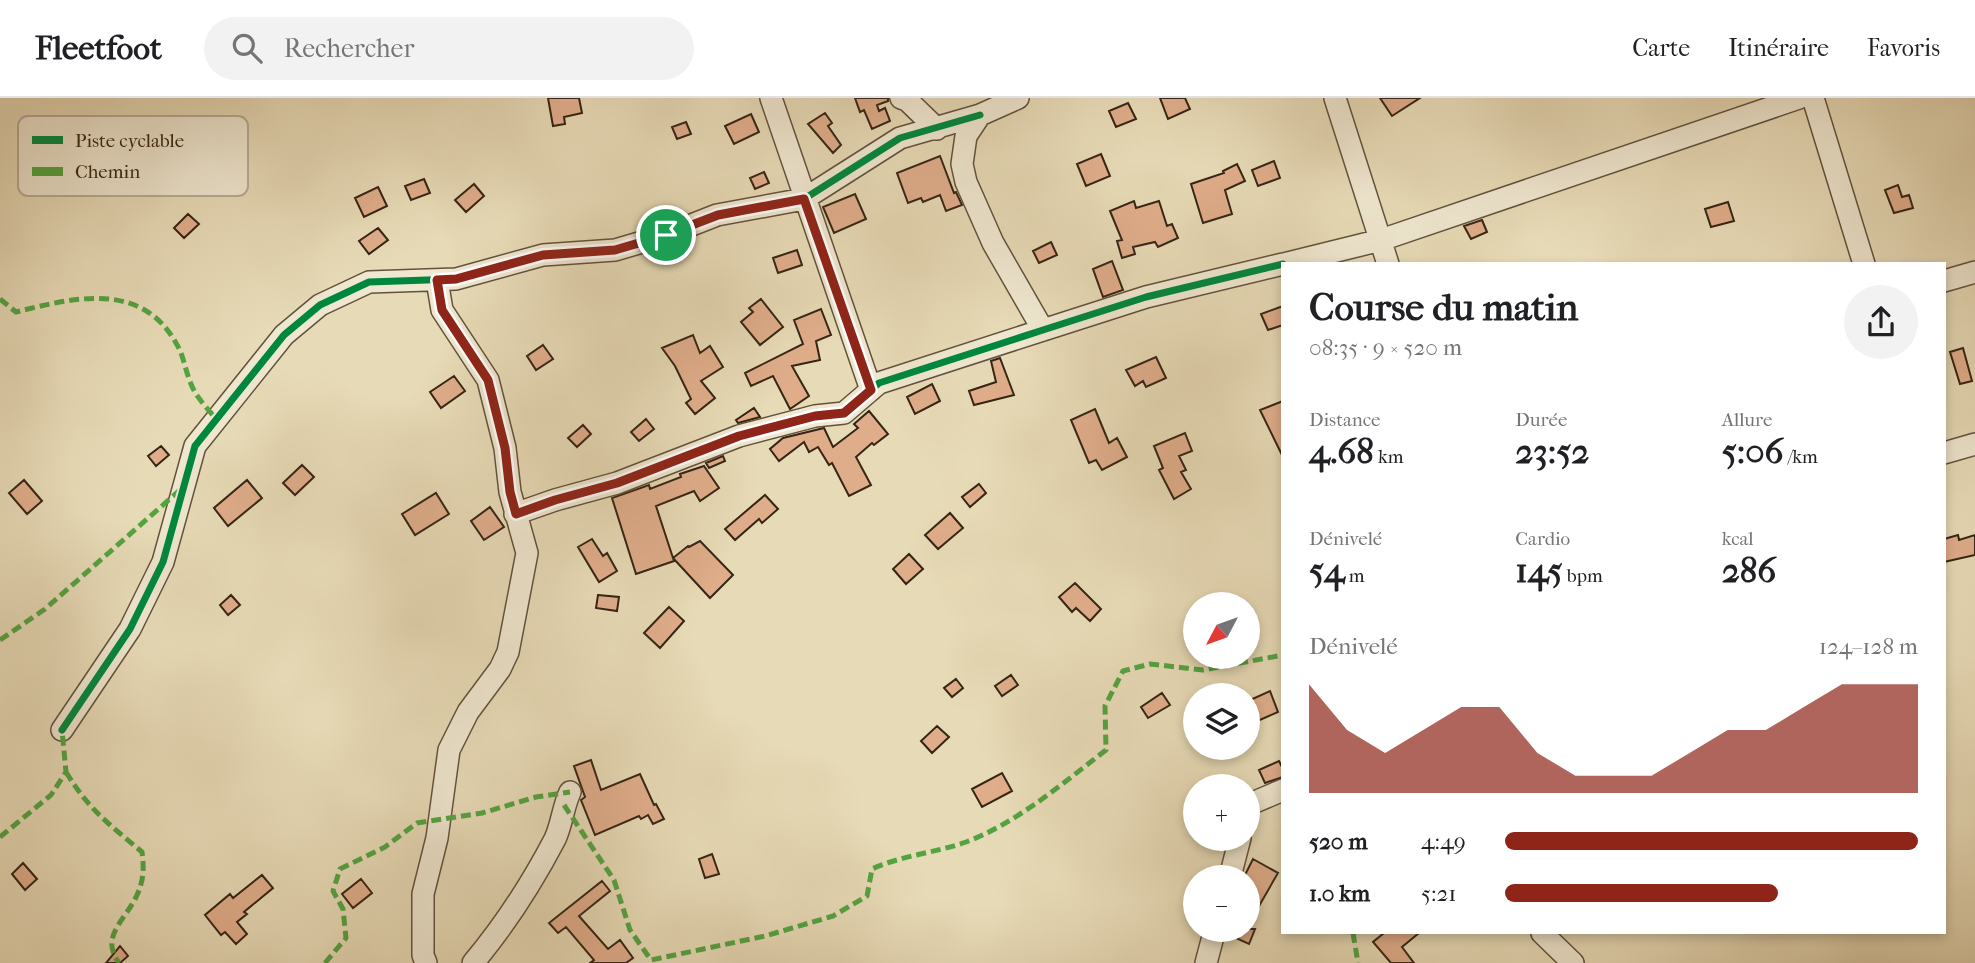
<!DOCTYPE html>
<html lang="fr">
<meta charset="utf-8">
<style>
body{margin:0;font-family:"IM FELL French Canon",serif;background:#f2f2f2;color:#202124;height:100vh;display:flex;flex-direction:column;font-size:26px;white-space:nowrap}
*{box-sizing:border-box;margin:0}
p{font-size:23px;color:#757577}
.icon{flex:none;width:38px;height:38px;fill:none;stroke:currentColor;stroke-width:2;stroke-linecap:round;stroke-linejoin:round}
.map{position:relative;flex:1;overflow:hidden}
.drawer{position:absolute;left:1281px;top:164px;width:665px;height:672px;display:flex;flex-direction:column;background:#fff;border-radius:0px;box-shadow:0 4px 10px #0003}
.drawer>*{flex:none}
.needle{width:46px;rotate:229deg}
.buttons{position:absolute;left:1183px;top:494px;display:grid;gap:14px}
.buttons a{display:grid;place-items:center;width:77px;height:77px;border-radius:50%;background:#fff;box-shadow:0 4px 10px #0003;font-size:35px}
.pin{position:absolute;display:grid;place-items:center;width:60px;height:60px;color:#fff;margin:-30px;border:4px solid #fff;border-radius:50%;box-shadow:0 2px 7px #0007}
.round{display:grid;place-items:center;flex:none;width:74px;height:74px;border-radius:37px;background:#f2f2f2}
.overview{display:flex;align-items:center;justify-content:space-between;height:119px;padding:0 28px}
h1{font-size:38px;font-weight:700;line-height:52px}
.figures{display:grid;grid-template-columns:repeat(3,1fr);gap:10px;height:119px;padding:7px 28px}
.figures div{display:grid;align-content:center}
.figures b{font-size:35px;font-weight:700}
.figures small{font-size:19px;font-weight:400}
.figures p{font-size:19px}
.chart{height:196px;padding:14px 28px}
.chart p{display:flex;justify-content:space-between}
.chart svg{width:100%;height:126px;margin-top:7px;fill:#8f2418;opacity:.7}
ul{padding:0 28px;list-style:none;font-size:23px}
li{display:grid;grid-template-columns:112px 84px 1fr;align-items:center;height:52px}
li i{height:18px;border-radius:9px;background:#8f2418}
header{display:flex;align-items:center;gap:42px;box-sizing:border-box;height:98px;padding:0 35px;background:#fff;border-bottom:2px solid #e0e0e0}
header strong{font-size:33px}
nav{display:flex;gap:38px;margin-inline-start:auto;font-size:24px}
.search{width:490px;height:63px;background:#f2f2f2;display:flex;align-items:center;gap:18px;box-sizing:border-box;padding:0 24px;border-radius:38px;color:#757577;font-size:26px}
.map>svg:first-child{display:block}
.building{fill:#e0ad8b;stroke:#362415;stroke-width:2}
.lines{fill:none;stroke-linecap:round;stroke-linejoin:round}
.minor-casing{stroke:#62523d;stroke-width:24}
.minor{stroke:#efe7d0;stroke-width:21}
.quiet{stroke:#53a340;stroke-width:5;stroke-dasharray:10 5;stroke-linecap:butt}
.cycleway-casing{stroke:#efe7d0;stroke-width:11}
.cycleway{stroke:#00873e;stroke-width:7}
.route-casing{stroke:#fff;stroke-width:14}
.route{stroke:#8f2418;stroke-width:9}
.key{fill:#efe7d0;stroke:#b8ac98;stroke-width:2}
.key-label{font-size:19px;fill:#362415}
</style>
<header>
<strong>Fleetfoot</strong>
<div class="search"><svg class="icon" aria-label="search" viewBox="0 0 24 24"><circle cx="10" cy="10" r="6"/><path d="M15 15l6 6"/></svg>Rechercher</div>
<nav><a>Carte</a><a>Itinéraire</a><a>Favoris</a></nav>
</header>
<div class="map">
<svg width="1975" height="865" viewBox="0 0 1975 865">
<rect width="100%" height="100%" fill="#e7dab6"/>
<filter id="stains"><feTurbulence type="fractalNoise" baseFrequency=".00286" numOctaves="4"/><feColorMatrix values="0 0 0 0 .2 0 0 0 0 .09 0 0 0 0 .02 0 0 0 .5 -.17"/></filter>
<radialGradient id="worn" r=".72"><stop offset=".6" stop-color="#630" stop-opacity="0"/><stop offset="1" stop-color="#630" stop-opacity=".3"/></radialGradient>
<path class="building" d="M548,0H579L582,15L564,19L565,26L553,28Z
M855,0H888V3L877,7L879,13L885,10L890,23L872,31L864,12L860,14Z
M1160,0H1185L1190,11L1168,21Z
M1380,0H1420L1392,18Z
M1128,5L1136,21L1116,29L1109,13Z
M825,15L832,25L828,28L841,47L833,55L808,26Z
M751,16L759,34L734,46L725,28Z
M686,24L691,36L677,41L672,29Z
M1101,56L1110,78L1086,88L1077,66Z
M940,58L954,95L956,94L962,107L946,113L940,97L923,104L921,100L908,105L897,75Z
M1274,63L1280,80L1258,88L1252,72Z
M1237,66L1245,83L1225,92L1232,116L1203,125L1191,86L1224,75L1223,73Z
M764,74L769,85L755,91L750,80Z
M424,81L430,95L411,102L405,88Z
M474,86L484,98L466,114L455,102Z
M1898,87L1902,99L1909,97L1913,110L1894,115L1885,92Z
M378,89L387,108L364,119L355,100Z
M855,96L866,121L834,135L823,109Z
M1134,103L1136,110L1159,103L1167,128L1172,126L1178,140L1158,149L1155,144L1133,149L1135,156L1122,160L1117,143L1122,142L1110,113Z
M1728,104L1734,123L1711,129L1705,111Z
M188,116L199,126L184,140L174,130Z
M1482,122L1487,134L1471,141L1464,128Z
M378,130L388,142L369,156L359,143Z
M1051,144L1057,157L1039,165L1033,153Z
M797,152L802,167L778,175L773,160Z
M1112,163L1123,192L1103,199L1093,171Z
M761,201L783,229L760,247L741,224L753,214L749,210Z
M1283,208V227L1268,232L1261,216Z
M821,211L831,237L816,243L820,262L792,268L809,298L790,311L773,278L751,288L745,275L803,246L794,222Z
M693,237L700,255L710,248L723,269L701,283L715,300L695,316L686,305L691,301L675,268L662,250Z
M543,247L553,261L536,272L527,258Z
M1963,250L1972,283L1960,286L1950,254Z
M1156,259L1166,280L1146,289L1143,283L1135,288L1126,272Z
M1000,260L1014,297L974,307L969,293L996,284L991,263Z
M454,278L465,293L441,310L430,294Z
M932,286L940,303L915,316L907,299Z
M1283,303V359L1260,312Z
M754,310L760,319L738,325L736,322Z
M1095,311L1109,345L1117,340L1127,359L1102,372L1096,362L1089,365L1071,322Z
M869,313L888,336L874,347L872,345L856,359L871,387L849,398L832,365L829,367L818,349L809,354L804,344L779,363L770,351L783,340L824,330L833,349L858,330L854,326Z
M646,321L654,331L639,343L631,334Z
M583,327L591,336L577,349L568,340Z
M1185,335L1192,353L1179,358L1186,372L1181,374L1191,391L1174,401L1159,372L1163,370L1154,348Z
M161,348L169,357L156,368L148,358Z
M723,358L725,363L709,370L706,365Z
M302,367L314,379L295,397L283,385Z
M704,368L719,390L700,403L694,393L656,408L674,463L636,476L612,400L649,387L650,391L681,379L680,376Z
M24,382L42,403L27,416L9,395Z
M247,382L262,400L228,428L214,410Z
M979,386L986,395L970,409L962,399Z
M436,395L449,416L415,437L402,416Z
M765,397L778,411L762,425L759,421L735,442L725,431Z
M490,409L504,429L484,442L471,423Z
M950,415L963,430L938,451L925,437Z
M1958,437L1959,442L1975,437V457L1944,464V441Z
M592,441L603,458L607,455L617,473L599,484L578,449Z
M700,443L733,477L710,500L673,460L688,448L689,449Z
M909,456L923,471L906,486L893,471Z
M1075,485L1101,511L1090,523L1076,510L1072,514L1059,499Z
M231,497L240,507L228,517L220,507Z
M598,497L619,499L617,513L596,510Z
M669,509L684,523L660,550L644,535Z
M1011,577L1018,587L1002,598L995,588Z
M956,581L963,590L952,599L944,590Z
M1270,593L1278,614L1253,625L1248,614V603Z
M1162,595L1170,607L1148,620L1141,609Z
M937,628L949,639L932,655L921,643Z
M591,662L601,692L640,676L654,707L656,706L664,721L653,726L648,717L641,721L639,718L595,737L581,702L585,699L574,668Z
M1279,663L1283,671V679L1265,685L1259,672Z
M1002,675L1012,693L982,709L972,691Z
M712,756L719,776L705,780L699,761Z
M1253,761L1278,775L1248,827V779H1244Z
M23,765L37,781L25,792L12,776Z
M262,777L273,790L244,814L247,816L237,824L247,836L236,846L225,834L221,837L205,817L230,796L233,800Z
M361,781L372,795L353,810L342,796Z
M602,783L610,793L579,818L608,851L620,842L633,860L626,865H590L594,862L566,829L558,835L549,825Z
M1228,831H1255L1249,846L1227,836Z
M1384,835H1419L1402,849L1414,865H1391L1373,844Z
M120,848L128,858L120,865H106Z"/>
<g class="lines">
<defs>
<path id="minor" d="M771,0L871,292
M901,0L907,2L937,31
M1018,0L980,17L966,38L962,66L966,84L993,145L1043,232
M1335,0L1388,166
M1813,0L1864,166
M1284,166L1381,142L1799,0
M1944,183L1975,174
M1944,355L1975,346
M515,416L555,402L617,385L739,338L815,318L844,315L879,285L1043,232L1146,199L1283,166
M62,632L130,531L163,464L195,348L284,237L320,207L369,184L456,181L543,157L615,152L666,137L717,117L804,101L900,40L980,17
M1248,712L1250,706L1283,692
M1230,779L1240,740
M1542,835L1573,865
M426,865L423,857V796L437,740L449,652L468,614L500,571L508,554L527,455L510,394L505,350L488,282L442,212L437,182
M473,865C505,827 532,785 555,741C562,726 563,709 570,694
M1206,865L1215,831"/>
</defs>
<use href="#minor" class="minor-casing"/>
<use href="#minor" class="minor"/>
<path class="quiet" d="M0,201L16,214C72,200 141,182 176,245C184,258 185,272 191,286C196,299 207,310 216,321
M0,542L45,511L180,392
M66,674C89,712 109,726 142,754C144,770 144,782 137,797C126,822 99,838 119,865
M564,707L614,782L630,832L651,862L765,838L833,818L867,798L872,771C903,757 935,755 966,744C1017,725 1063,685 1106,652L1105,608L1123,573L1150,566L1203,572L1283,557
M0,739L51,697L66,674L62,632
M1353,835L1358,865
M325,865L346,840L343,811L333,793L340,771L385,749L417,725L482,715L536,699L570,694"/>
<defs>
<path id="cycleway" d="M515,416L555,402L617,385L739,338L815,318L844,315L879,285L1043,232L1146,199L1283,166
M62,632L130,531L163,464L195,348L284,237L320,207L369,184L456,181L543,157L615,152L666,137L717,117L804,101L900,40L980,17"/>
</defs>
<use href="#cycleway" class="cycleway-casing"/>
<use href="#cycleway" class="cycleway"/>
</g>
<g class="lines">
<defs>
<path id="route" d="M804,101L871,292L844,315L815,318L739,338L617,385L555,402L516,416L510,394L505,350L488,282L442,212L437,182L456,181L543,157L615,152L666,137L718,117Z"/>
</defs>
<use href="#route" class="route-casing"/>
<use href="#route" class="route"/>
</g>
<rect x="18" y="18" width="230" height="80" rx="10" class="key"/>
<rect x="32" y="38" width="31" height="8" fill="#00873e"/>
<rect x="32" y="69" width="31" height="9" fill="#53a340"/>
<g class="key-label">
<text x="75" y="49">Piste cyclable</text>
<text x="75" y="80">Chemin</text>
</g>
<rect width="100%" height="100%" filter="url(#stains)"/>
<rect width="100%" height="100%" fill="url(#worn)"/>
</svg>
<div class="buttons">
<a><svg class="needle" viewBox="-14 -14 28 28"><path d="M0-13l5 13h-10z" fill="#e53935"/><path d="M0 13l5-13h-10z" fill="#757577"/></svg></a>
<a><svg class="icon" aria-label="layers" viewBox="0 0 24 24"><path d="M12 4l9 5-9 5-9-5zM3 14l9 5 9-5"/></svg></a>
<a>+</a>
<a>−</a>
</div>
<div class="pin" style="left:666px;top:137px;background:#1e9e55"><svg class="icon" aria-label="arrive" viewBox="0 0 24 24"><path d="M6 21V4h12l-3 4 3 4H6"/></svg></div>
<section class="drawer">
<div class="overview"><div><h1>Course du matin</h1><p>08:35 · 9 × 520 m</p></div><a class="round"><svg class="icon" aria-label="share" viewBox="0 0 24 24"><path d="M12 15V3M7 8l5-5 5 5M5 13v7h14v-7"/></svg></a></div>
<div class="figures">
<div><p>Distance</p><b>4.68<small> km</small></b></div>
<div><p>Durée</p><b>23:52</b></div>
<div><p>Allure</p><b>5:06<small> /km</small></b></div>
</div>
<div class="figures">
<div><p>Dénivelé</p><b>54<small> m</small></b></div>
<div><p>Cardio</p><b>145<small> bpm</small></b></div>
<div><p>kcal</p><b>286</b></div>
</div>
<div class="chart"><p><span>Dénivelé</span>124–128 m</p>
<svg viewBox="0 0 160 44" preserveAspectRatio="none"><path d="M0 44V6L10 22L20 30L30 22L40 14L50 14L60 30L70 38L80 38L90 38L100 30L110 22L120 22L130 14L140 6L150 6L160 6V44z"/></svg>
</div>
<ul>
<li><b>520 m</b>4:49<i style="width:100%"></i></li>
<li><b>1.0 km</b>5:21<i style="width:66%"></i></li>
</ul>
</section>
</div>
